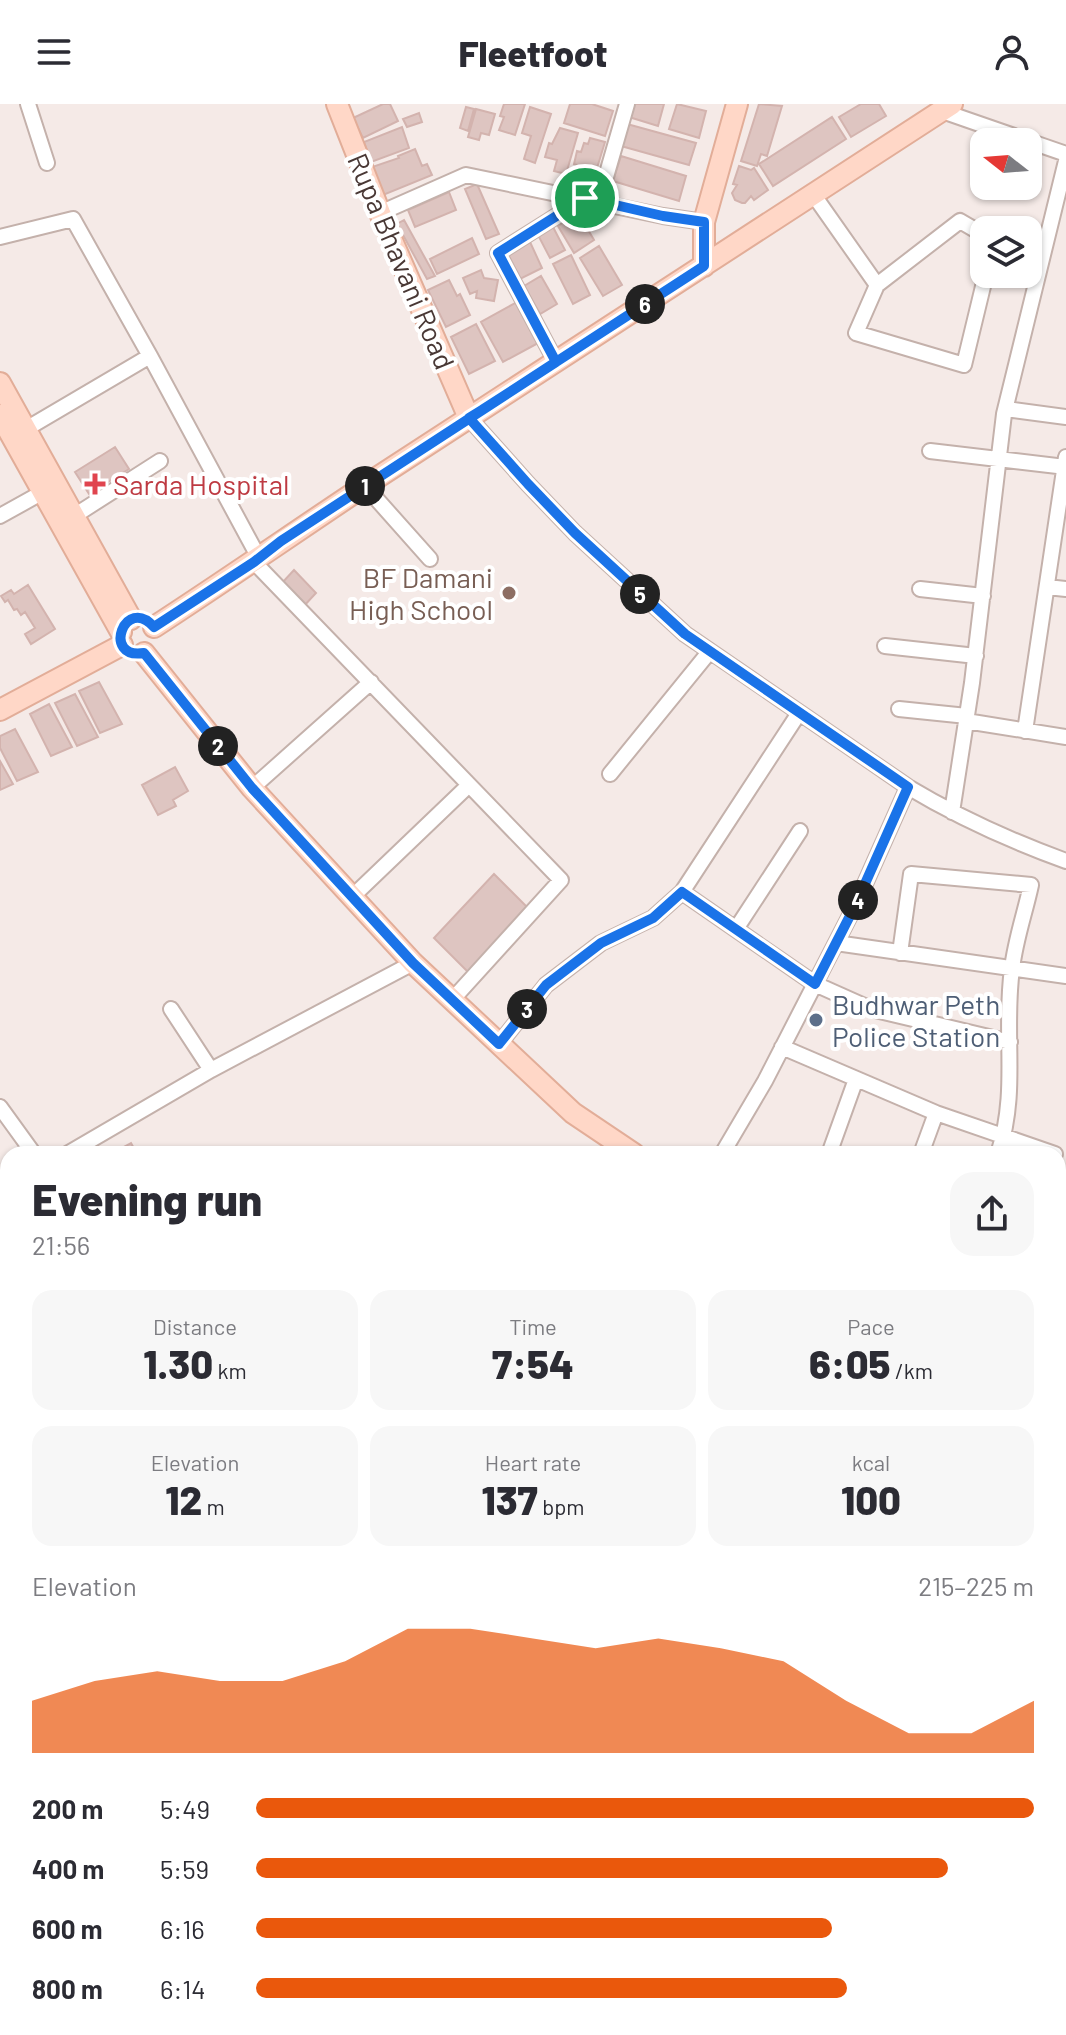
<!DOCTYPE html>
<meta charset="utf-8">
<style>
body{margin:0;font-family:Barlow,sans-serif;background:#f7f7f7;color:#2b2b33;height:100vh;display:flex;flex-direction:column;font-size:30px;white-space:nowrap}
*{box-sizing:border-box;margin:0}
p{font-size:26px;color:#7c7c81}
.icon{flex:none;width:44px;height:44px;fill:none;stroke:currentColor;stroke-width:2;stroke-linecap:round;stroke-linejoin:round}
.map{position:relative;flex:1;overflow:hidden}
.drawer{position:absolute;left:0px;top:1042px;width:1066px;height:890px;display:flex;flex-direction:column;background:#fff;border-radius:24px 24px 0 0;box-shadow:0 2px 6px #0004}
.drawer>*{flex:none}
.needle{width:52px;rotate:287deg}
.tools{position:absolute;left:970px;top:24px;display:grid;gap:16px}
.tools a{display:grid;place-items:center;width:72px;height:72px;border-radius:16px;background:#fff;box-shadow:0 2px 6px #0004;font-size:40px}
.pin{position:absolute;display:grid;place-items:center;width:68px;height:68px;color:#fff;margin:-34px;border:4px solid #fff;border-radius:50%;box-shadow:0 2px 8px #0007}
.km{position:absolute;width:40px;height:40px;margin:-20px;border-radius:50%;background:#222;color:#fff;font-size:22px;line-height:40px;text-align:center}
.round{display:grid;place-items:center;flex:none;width:84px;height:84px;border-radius:24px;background:#f7f7f7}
.overview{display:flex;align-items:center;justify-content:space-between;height:136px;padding:0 32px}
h1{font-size:44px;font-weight:800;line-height:60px}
.figures{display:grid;grid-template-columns:repeat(3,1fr);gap:12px;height:136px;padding:8px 32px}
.figures div{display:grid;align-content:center;border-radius:20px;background:#f7f7f7;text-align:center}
.figures b{font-size:40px;font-weight:800}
.figures small{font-size:22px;font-weight:400}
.figures p{font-size:22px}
.chart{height:224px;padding:16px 32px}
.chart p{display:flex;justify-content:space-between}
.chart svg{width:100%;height:144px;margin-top:8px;fill:#ea580c;opacity:.7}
ul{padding:0 32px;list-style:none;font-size:26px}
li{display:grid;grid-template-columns:128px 96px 1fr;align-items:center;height:60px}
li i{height:20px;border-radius:10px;background:#ea580c}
header{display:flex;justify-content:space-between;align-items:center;height:104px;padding:0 32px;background:#fff;font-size:36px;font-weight:800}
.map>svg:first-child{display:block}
.building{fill:#dec5c1;stroke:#d3b3ae;stroke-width:2}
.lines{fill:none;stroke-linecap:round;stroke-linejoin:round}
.street-casing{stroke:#c4b1ab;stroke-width:18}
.secondary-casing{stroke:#e2ad98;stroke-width:24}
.primary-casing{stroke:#ee7f5b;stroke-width:28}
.street{stroke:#fff;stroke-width:14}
.secondary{stroke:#ffd7c7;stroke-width:20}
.primary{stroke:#ffb196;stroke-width:24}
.route-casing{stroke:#fff;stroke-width:16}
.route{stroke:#1a73e8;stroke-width:10}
.health-dot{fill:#e0444e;stroke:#fff;stroke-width:3}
.education-dot{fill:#8d6e63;stroke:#fff;stroke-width:3}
.service-dot{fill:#5c6f8a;stroke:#fff;stroke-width:3}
.labels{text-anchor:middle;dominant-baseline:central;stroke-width:8;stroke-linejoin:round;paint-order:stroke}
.street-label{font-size:28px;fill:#493835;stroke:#fff}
.health-label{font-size:28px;fill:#be3a42;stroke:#fff;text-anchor:start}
.education-label{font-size:28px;fill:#785e54;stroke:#fff;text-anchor:end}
.service-label{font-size:28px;fill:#4e5e75;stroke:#fff;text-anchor:start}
</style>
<header><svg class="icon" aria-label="menu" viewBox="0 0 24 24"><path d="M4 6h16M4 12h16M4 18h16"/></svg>Fleetfoot<svg class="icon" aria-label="person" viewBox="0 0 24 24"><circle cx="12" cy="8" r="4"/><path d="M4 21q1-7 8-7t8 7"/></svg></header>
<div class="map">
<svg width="1066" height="1931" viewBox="0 0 1066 1931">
<rect width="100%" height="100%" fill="#f5eae7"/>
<path class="building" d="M383,0H390L398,17L363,34L353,14Z
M504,0H525L515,31L499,26L504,13L500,12Z
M570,0H592L613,7L605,32L564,19Z
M633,0H664L658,22L629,13Z
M677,0L706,7L699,34L669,25Z
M759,0L782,2L767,52L761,50L757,62L741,57Z
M861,0H879L886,12L851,33L839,13Z
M466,3L474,5L468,27L460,24Z
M530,3L551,10L535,59L524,55L531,32L522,29Z
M476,5L495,10L489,31L481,29L479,36L468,33Z
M419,9L422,18L407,23L403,15Z
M832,13L846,35L773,82L759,60Z
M627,20L696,39L689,61L621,42Z
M402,23L409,44L371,58L364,38Z
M560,24L578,29L566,70L554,67L557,56L545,53L549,39L552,40Z
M590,34L605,38L593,77L583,74L586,64L574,60L577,47L581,48L584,39L588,40Z
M415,45L422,62L427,60L432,71L383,91L372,63L399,54L398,52Z
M621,52L686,72L679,97L613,77Z
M739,62L751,66L754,64L768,86L754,96L751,92L745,99H742L735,96L732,89L737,81L733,80Z
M477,80L499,130L486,135L465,85Z
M449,88L456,106L415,123L408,106Z
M578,109L594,136L574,149L558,122Z
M404,116L435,172L427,175L397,120Z
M553,123L565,146L550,154L538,131Z
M472,134L479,150L437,170L430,155Z
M530,138L542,164L520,175L508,150Z
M599,142L622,181L603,192L580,154Z
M571,151L590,191L573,200L553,160Z
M481,166L484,174L498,176L494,197L476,194L477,187L470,190L463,174Z
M541,172L557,200L540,210L524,182Z
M449,176L457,192L460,190L470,211L446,223L428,186Z
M517,198L540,238L503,258L481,218Z
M476,220L495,257L469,270L451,233Z
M115,343L129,365L89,390L75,368Z
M294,466L316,489L303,503L281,480Z
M28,481L55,525L31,540L25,530L35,524L25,508L21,511L17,505L14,506L8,496L5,498L1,492L11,486L14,490Z
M99,578L122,620L100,629L79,587Z
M75,590L98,633L77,642L55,599Z
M49,600L72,643L51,652L30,610Z
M15,625L38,668L17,677L0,644V632Z
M0,657L13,680L0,686Z
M175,663L188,687L173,696L176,702L158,711L142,681Z
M494,770L532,808L473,873L434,834Z
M131,1039L137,1050H111Z
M280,1924H303L306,1931H284Z"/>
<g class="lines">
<defs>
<path id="street" d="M28,0L47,59
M942,7L1066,50
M813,90L877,181L960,117L984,131
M599,97L627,0
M380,109L466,71L663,112L704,118
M0,133L73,115L150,252L259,454
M877,181L856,229L964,261L986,170
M556,258L498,149L585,94
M1006,305L1066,313
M469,314L528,380L575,429L685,530L908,683C958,713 1011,737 1066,757
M26,325L150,252
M930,347L1066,363
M365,382L430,455
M0,412L43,388
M74,412L160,357
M254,458L561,776L452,896
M1047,483L1066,485
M920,485L983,492
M885,542L976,552
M899,605L967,612
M966,617L1066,633
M1025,627L1066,353
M610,670L710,547
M252,684L371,578
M952,708L972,579L1004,310L1066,57
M682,788L815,880L871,905L1010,938
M352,793L469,681
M736,825L800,727
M836,839L1066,872
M900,849L911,770L1031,781C1025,809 1015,837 1012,865C1003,929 1019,987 998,1050
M171,905L211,966
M499,940L546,881L601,839L653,814L682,788L799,609
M782,943L936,1009L1055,1050
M0,1003L34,1050
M67,1050L211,966L413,859
M722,1050L765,977L856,800L908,683
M829,1050L856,975
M921,1050L936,1009
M1058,1167L1066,1140
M0,1713L8,1710
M1058,1725L1066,1721
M0,1865L8,1878
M36,1924L41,1931
M706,1924L714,1931"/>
<path id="secondary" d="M337,0L380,109L469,314
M704,162V118L737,0
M0,279L131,515
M0,311L121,528
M154,523C228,475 301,424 375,375C567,250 760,126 952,0
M144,549L252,684L413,859L573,1009L634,1050
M0,606L122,541
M1058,1263L1066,1266"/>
<path id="primary" d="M1058,1581L1066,1577
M1058,1605L1066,1601
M439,1931L451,1924
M474,1931L487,1924"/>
</defs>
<use href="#street" class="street-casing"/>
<use href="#secondary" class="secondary-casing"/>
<use href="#primary" class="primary-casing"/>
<use href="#street" class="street"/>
<use href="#secondary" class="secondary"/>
<use href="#primary" class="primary"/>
</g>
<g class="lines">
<defs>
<path id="route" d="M585,94L498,149L556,258L281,437L254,458L154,523C125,490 101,556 144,549L252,684L413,859L499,940L546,881L601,839L653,814L682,788L815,880L856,800L908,683L685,530L575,429L528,380L469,314L482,306L704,162V118L663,112L585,94"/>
</defs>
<use href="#route" class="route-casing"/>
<use href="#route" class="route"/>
</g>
<path class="health-dot" d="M91 368h8v8h8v8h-8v8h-8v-8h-8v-8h8z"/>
<circle class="education-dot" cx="509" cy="489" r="8"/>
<circle class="service-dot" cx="816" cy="916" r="8"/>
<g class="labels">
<g class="street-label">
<text transform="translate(402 157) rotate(67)">Rupa Bhavani Road</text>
</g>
<g class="health-label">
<text x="113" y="380">Sarda Hospital</text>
</g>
<g class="education-label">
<text x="493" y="473">BF Damani<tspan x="493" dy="32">High School</tspan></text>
</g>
<g class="service-label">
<text x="832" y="900">Budhwar Peth<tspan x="832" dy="32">Police Station</tspan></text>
</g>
</g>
</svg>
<div class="tools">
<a><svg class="needle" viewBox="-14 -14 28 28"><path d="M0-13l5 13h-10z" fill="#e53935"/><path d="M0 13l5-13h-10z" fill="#7c7c81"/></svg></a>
<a><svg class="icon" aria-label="layers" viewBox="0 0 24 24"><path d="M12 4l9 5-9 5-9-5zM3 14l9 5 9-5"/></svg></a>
</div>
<div class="pin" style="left:585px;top:94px;background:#1e9e55"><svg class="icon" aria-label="arrive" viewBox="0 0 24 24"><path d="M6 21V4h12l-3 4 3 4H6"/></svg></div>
<b class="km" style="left:365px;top:382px">1</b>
<b class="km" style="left:218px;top:642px">2</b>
<b class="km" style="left:527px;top:905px">3</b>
<b class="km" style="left:858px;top:796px">4</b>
<b class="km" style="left:640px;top:490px">5</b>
<b class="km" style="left:645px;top:200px">6</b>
<section class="drawer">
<div class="overview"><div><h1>Evening run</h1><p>21:56</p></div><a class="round"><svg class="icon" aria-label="share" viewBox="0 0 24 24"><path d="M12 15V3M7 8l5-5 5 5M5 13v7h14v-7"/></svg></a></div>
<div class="figures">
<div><p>Distance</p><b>1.30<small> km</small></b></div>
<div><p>Time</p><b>7:54</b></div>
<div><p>Pace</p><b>6:05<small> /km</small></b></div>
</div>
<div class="figures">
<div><p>Elevation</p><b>12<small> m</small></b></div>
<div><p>Heart rate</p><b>137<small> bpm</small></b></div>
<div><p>kcal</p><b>100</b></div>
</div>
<div class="chart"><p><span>Elevation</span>215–225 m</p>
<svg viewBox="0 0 160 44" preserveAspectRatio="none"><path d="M0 44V28L10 22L20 19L30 22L40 22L50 16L60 6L70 6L80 9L90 12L100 9L110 12L120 16L130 28L140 38L150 38L160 28V44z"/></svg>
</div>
<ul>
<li><b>200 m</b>5:49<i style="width:100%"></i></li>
<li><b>400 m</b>5:59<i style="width:89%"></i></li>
<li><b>600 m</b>6:16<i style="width:74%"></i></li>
<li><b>800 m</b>6:14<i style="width:76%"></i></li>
</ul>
</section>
</div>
